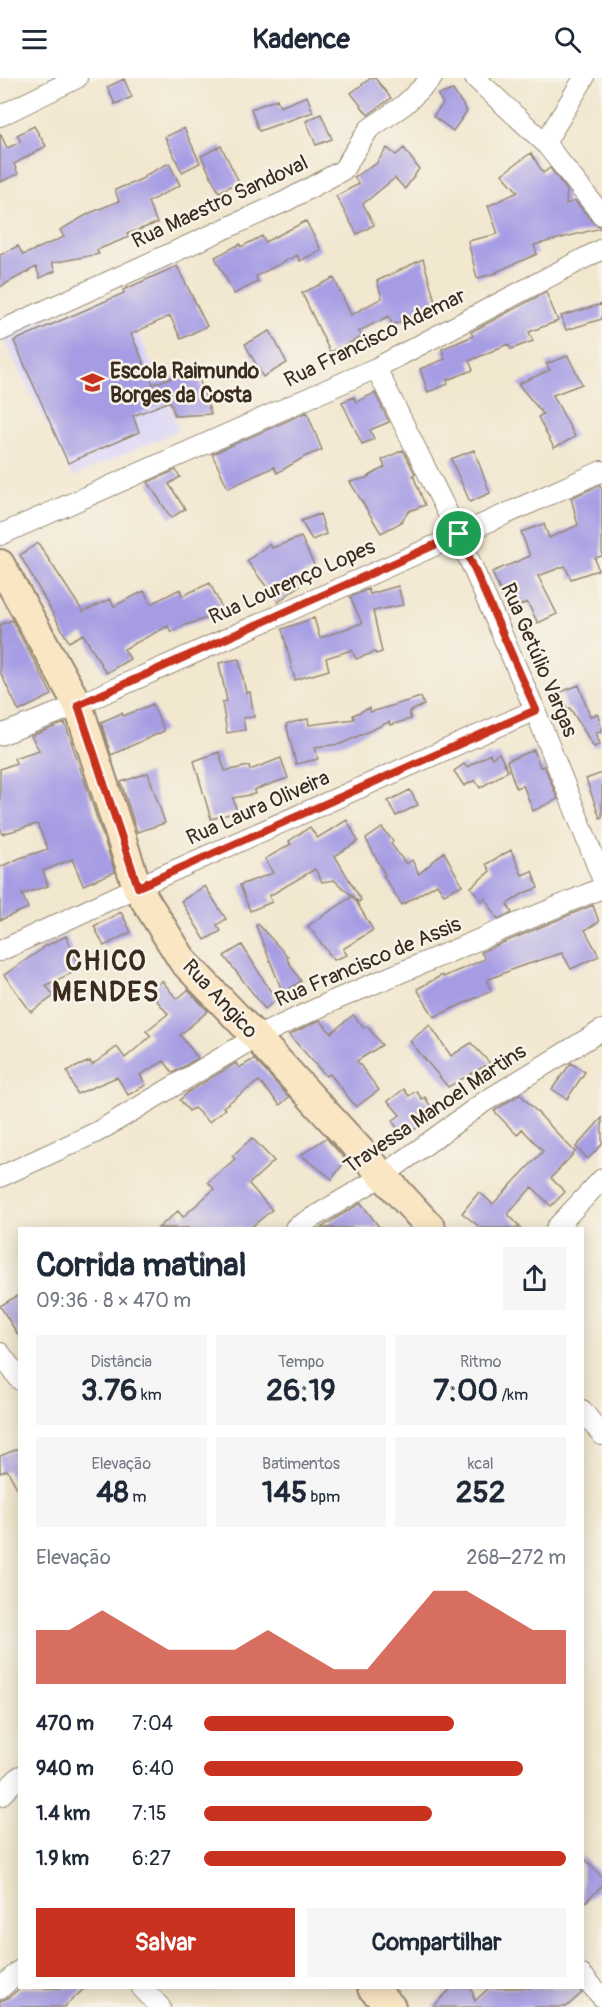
<!DOCTYPE html>
<html lang="pt">
<meta charset="utf-8">
<style>
body{margin:0;font-family:Pangolin,sans-serif;background:#f6f6f7;color:#1f2937;height:100vh;display:flex;flex-direction:column;font-size:22px;white-space:nowrap}
*{box-sizing:border-box;margin:0}
p{font-size:20px;color:#747a83}
.icon{flex:none;width:33px;height:33px;fill:none;stroke:currentColor;stroke-width:2;stroke-linecap:round;stroke-linejoin:round}
.map{position:relative;flex:1;overflow:hidden}
.side{position:absolute;left:18px;top:1149px;width:566px;height:762px;display:flex;flex-direction:column;background:#fff;border-radius:0px;box-shadow:0 3px 15px #0003}
.side>*{flex:none}
.pin{position:absolute;display:grid;place-items:center;width:51px;height:51px;color:#fff;margin:-26px;border:3px solid #fff;border-radius:50%;box-shadow:0 2px 6px #0007}
.round{display:grid;place-items:center;flex:none;width:63px;height:63px;border-radius:0px;background:#f6f6f7}
.headline{display:flex;align-items:center;justify-content:space-between;height:102px;padding:0 18px}
h1{font-size:33px;font-weight:800;line-height:45px}
.stats{display:grid;grid-template-columns:repeat(3,1fr);gap:9px;height:102px;padding:6px 18px}
.stats div{display:grid;align-content:center;border-radius:0px;background:#f6f6f7;text-align:center}
.stats b{font-size:30px;font-weight:800}
.stats small{font-size:16px;font-weight:400}
.stats p{font-size:16px}
.chart{height:168px;padding:12px 18px}
.chart p{display:flex;justify-content:space-between}
.chart svg{width:100%;height:108px;margin-top:6px;fill:#c8321e;opacity:.7}
.primary-button{display:flex;gap:12px;margin-top:auto;padding:12px 18px}
.primary-button a{flex:1;height:69px;border-radius:0px;background:#c8321e;color:#fff;font-size:24px;font-weight:800;line-height:69px;text-align:center}
.primary-button a+a{background:#f6f6f7;color:#1f2937}
ul{padding:0 18px;list-style:none;font-size:20px}
li{display:grid;grid-template-columns:96px 72px 1fr;align-items:center;height:45px}
li i{height:15px;border-radius:8px;background:#c8321e}
header{display:flex;justify-content:space-between;align-items:center;height:78px;padding:0 18px;background:#fff;font-size:27px;font-weight:800}
.map>svg:first-child{display:block}
.built{fill:#dbd6f7}
.building{fill:#a69ce4}
.lines{fill:none;stroke-linecap:round;stroke-linejoin:round}
.street-casing{stroke:#968876;stroke-width:22}
.secondary-casing{stroke:#968876;stroke-width:32}
.street{stroke:#fff;stroke-width:20}
.secondary{stroke:#fbe6c4;stroke-width:28}
.route-casing{stroke:#fff;stroke-width:12}
.route{stroke:#c8321e;stroke-width:8}
.labels{text-anchor:middle;dominant-baseline:central;stroke-width:5;stroke-linejoin:round;paint-order:stroke}
.street-label{font-size:21px;fill:#3b2a1e;stroke:#f7f3e8}
.poi-label{font-size:21px;font-weight:bold;fill:#3b2a1e;stroke:#f7f3e8;text-anchor:start}
.district-label{font-size:27px;font-weight:bold;letter-spacing:1.5px;fill:#3b2a1e;stroke:#f7f3e8}
</style>
<header><svg class="icon" aria-label="menu" viewBox="0 0 24 24"><path d="M4 6h16M4 12h16M4 18h16"/></svg>Kadence<svg class="icon" aria-label="search" viewBox="0 0 24 24"><circle cx="10" cy="10" r="6"/><path d="M15 15l6 6"/></svg></header>
<div class="map">
<svg width="602" height="1929" viewBox="0 0 602 1929">
<rect width="100%" height="100%" fill="#f7f3e8"/>
<filter id="ink" filterUnits="userSpaceOnUse"><feTurbulence type="fractalNoise" baseFrequency=".0167" numOctaves="2"/><feDisplacementMap in="SourceGraphic" scale="12" xChannelSelector="R" yChannelSelector="G"/><feConvolveMatrix kernelMatrix="1 2 1 2 8 2 1 2 1" color-interpolation-filters="sRGB"/></filter>
<filter id="wash" filterUnits="userSpaceOnUse"><feTurbulence type="fractalNoise" baseFrequency=".008" numOctaves="4" result="noise"/><feDisplacementMap in="SourceGraphic" scale="24" xChannelSelector="R" yChannelSelector="G"/><feGaussianBlur stdDeviation="1.35" result="paint"/><feColorMatrix in="noise" values="0 0 0 0 0 0 0 0 0 0 0 0 0 0 0 0 0 1.4 0 .05"/><feComposite in="paint" operator="in"/></filter>
<g filter="url(#wash)">
<rect width="100%" height="100%" fill="#f2e7cf"/>
<path class="built" d="M121,214L179,352L73,399L2,258Z"/>
<g id="blocks">
<path class="building" d="M371,0H375L391,20L368,37L351,15Z
M124,1L132,19L115,26L107,9Z
M453,12L467,33L453,53L433,38L443,26L438,17Z
M307,18L313,34L259,53L251,31L277,21L280,29Z
M321,36L332,61L316,67L306,43Z
M34,48L46,68L14,86L18,96L0,104V55L7,70L21,64L17,57Z
M184,50L200,85L182,94L165,59Z
M221,68L239,104L219,114L201,78Z
M387,70L396,77L404,70L419,91L405,111L395,100L363,126L374,147L357,156L336,118L359,106L354,99L376,86Z
M531,75L543,95L550,90L567,112L566,126L575,123L593,144L601,150L534,167L537,176L496,194L497,195L477,200L468,163L498,156L488,128L518,114L502,96Z
M169,85L180,107L148,124L157,145L127,156L129,159L97,172L99,176L52,185L55,193L40,200L36,189L0,209V177L18,168L23,177L64,159L60,152L90,135L119,123L115,112L144,100V98Z
M306,143L321,172L300,183L297,177L256,198L258,204L234,216L215,179L240,166L241,169L262,158L265,164Z
M423,181L437,230L392,247L389,238L359,253L362,259L330,274L302,215L334,200L351,237L382,220L377,203Z
M177,188L207,248L181,261L170,238L131,256L153,306L196,292L211,336L175,338L170,323L133,338L139,354L68,385L14,263L124,215L123,212Z
M546,214L558,243L529,254L533,263L511,271L508,266L469,283L473,292L447,302L448,306L428,314L420,291L445,281L442,271L473,258L471,254Z
M602,226V241L566,252L561,238Z
M270,253L287,285L263,299L245,266Z
M568,278L582,306L553,317L575,359L554,370L538,339L543,336L518,306L550,292L546,286Z
M375,315L389,344L370,352L374,361L362,366L342,324L354,319L356,324Z
M307,334L322,372L306,378L277,395L274,389L228,410L212,376Z
M403,372L415,396L413,397L425,427L409,433L400,445L381,455L350,404L366,400L385,389L382,382Z
M474,372L490,415L470,424L451,381Z
M176,392L180,399L169,406L185,431L171,440L148,404Z
M600,407L602,412V478L595,480L598,492L571,501L565,488L538,498L557,536L538,545L527,524L513,531L505,513L501,515L492,494L530,478L521,454L544,446L549,460L578,447L571,420Z
M320,436L326,456L312,462L301,443Z
M301,459L316,491L295,500L300,507L278,524L247,483L269,466L272,470Z
M38,465L83,534L110,521L114,528L144,513L151,526L180,511L182,518L210,505L224,535L185,547L171,554L168,548L124,571L130,581L106,595L83,556L69,564L20,477Z
M398,508L403,527L373,533L382,574L376,576L375,574L356,581L352,572L326,580L329,592L295,602L282,551L314,540L320,560L362,545L350,519L368,511L370,516Z
M12,542L52,617L19,633L0,594V547Z
M239,581L246,615L250,614L254,639L243,640L245,652L227,655L222,624L227,623L219,585Z
M579,607L590,638L598,636L602,653L596,654L600,666L594,669L570,630L567,631L561,614Z
M421,619L424,627L409,634L411,641L390,647L389,644L341,666L315,669L318,681L296,686L286,646L308,641L309,647L354,641L353,637L369,630L371,634Z
M153,626L164,653L111,677L101,644L122,635L123,638Z
M65,645L115,794L83,807L72,781L43,793L48,808L22,816L28,830L0,842V789L20,780L48,771L37,746L2,756L0,748V691L16,685L14,680L39,672L31,658Z
M534,672L540,689L544,688L558,721L533,733L523,707L516,710L507,683Z
M219,674L225,693L249,688L250,692L281,680L288,700L254,712L255,716L233,720L237,734L211,741L194,683Z
M499,675L508,693L480,710L475,702L464,708L454,693L464,686L467,689L490,676L492,680Z
M148,695L165,745L137,754L121,704Z
M602,695V739L600,740L586,701Z
M410,712L418,727L396,738L388,723Z
M347,742L358,763L335,778L361,822L359,824L334,802L322,804L315,791L269,818L272,824L250,833L240,807L273,795L265,781L291,766L289,763L310,749L317,760Z
M382,750L393,763L391,766L406,786L412,782L419,796L444,774L462,807L444,816L437,806L402,827L383,798L385,797L366,761Z
M511,772L522,797L532,793L538,810L524,815L507,826L512,835L498,841L485,820L482,823L471,809L490,793L486,786Z
M205,808L226,841L217,847L221,853L205,862L181,823Z
M353,818L373,852L343,871L347,877L334,882L308,848Z
M593,827L599,844L585,852L599,878L571,891L562,875L516,890L487,902L491,913L434,939L417,911L442,897L443,899L485,881L481,874Z
M121,834L131,854L104,868L94,848Z
M258,846L288,879L287,881L301,903L283,915L256,848Z
M66,858L81,891L46,907L54,918L31,934L4,897L42,871L41,870Z
M242,867L276,922L265,931L224,878Z
M162,903L177,921L188,912L208,933L180,957L198,980L173,995L164,983L140,997L146,1007L128,1017L117,999L77,1016L67,993L90,983L92,987L117,969L125,980L151,958L146,953L168,936L149,913Z
M353,937L364,950L367,948L382,967L357,983L379,1012L356,1029L330,996L326,998L289,957L320,942L331,955Z
M430,947L451,978L471,965L490,985L448,1009L410,963Z
M254,981L289,1019L280,1027L259,1003L223,1029L225,1031L209,1044L194,1030L189,1033L180,1022L188,1014L236,985L239,990Z
M571,985L585,994L567,1021L552,1011Z
M404,1011L409,1018L416,1013L422,1021L425,1019L431,1029L427,1036L429,1041L404,1059L392,1043L400,1037L388,1023Z
M520,1016L575,1074L551,1100L565,1114L551,1128L532,1109L508,1136L521,1150H481L462,1135L479,1114L493,1126L543,1073L522,1051L517,1057L494,1033Z
M602,1040V1066L588,1081L576,1069Z
M252,1060L274,1083L249,1106L272,1132L250,1150H158L178,1133L183,1139L214,1111L208,1104L235,1081L232,1078Z
M326,1060L346,1082L332,1101L301,1077Z
M361,1125L380,1150H321L336,1140Z
M20,1216V1260L0,1228Z
M20,1370V1415L7,1392L0,1395V1378Z
M582,1778L602,1799V1808L582,1827Z
M20,1910H85L64,1929H0V1923L8,1920Z
M452,1910H471L475,1923L489,1910H577L582,1915L566,1929H432Z"/>
</g>
</g>
<g filter="url(#ink)">
<use href="#blocks" fill-opacity="0" stroke="#968876" stroke-width="1.5"/>
<g class="lines">
<defs>
<path id="street" d="M475,0L545,65L602,137
M0,38L77,0
M545,65L584,0
M0,253L286,123L343,92L369,51L404,27L432,0
M376,290L458,456L535,632L602,800
M0,457L376,290L602,171
M0,657L78,627L602,393
M0,873L137,809L535,632
M0,1099L97,1054L256,959L335,922L602,810
M295,1150L384,1097L484,1024L602,952
M556,1150L602,1101
M0,1275L20,1302
M582,1332L602,1357
M0,1718L20,1698
M582,1897L602,1919
M142,1910L160,1929
M0,1911L20,1892"/>
<path id="secondary" d="M0,486L78,627L137,809L183,883L256,959L431,1150
M372,1910L391,1929"/>
</defs>
<use href="#street" class="street-casing"/>
<use href="#secondary" class="secondary-casing"/>
<use href="#street" class="street"/>
<use href="#secondary" class="secondary"/>
</g>
</g>
<g class="lines" filter="url(#ink)">
<defs>
<path id="route" d="M459,456L536,632L138,809L78,627Z"/>
</defs>
<use href="#route" class="route-casing"/>
<use href="#route" class="route"/>
</g>
<defs>
<symbol id="school-bare" viewBox="-9 -9 18 18"><path d="M0-5L7-2L0 1L-7-2ZM-4 1L0 2.5L4 1V4Q0 6-4 4Z" fill="#c8321e" stroke="#f7f3e8" stroke-width="2.5" paint-order="stroke"/></symbol>
</defs>
<g fill-rule="evenodd">
<use href="#school-bare" x="76" y="288" width="33" height="33"/>
</g>
<g class="labels">
<g class="street-label">
<text transform="translate(220 124) rotate(-25)">Rua Maestro Sandoval</text>
<text transform="translate(375 260) rotate(-26)">Rua Francisco Ademar</text>
<text transform="translate(292 504) rotate(-24)">Rua Lourenço Lopes</text>
<text transform="translate(539 582) rotate(67)">Rua Getúlio Vargas</text>
<text transform="translate(258 730) rotate(-24)">Rua Laura Oliveira</text>
<text transform="translate(368 884) rotate(-23)">Rua Francisco de Assis</text>
<text transform="translate(220 921) rotate(47)">Rua Angico</text>
<text transform="translate(435 1031) rotate(-34)">Travessa Manoel Martins</text>
</g>
<g class="poi-label">
<text x="110" y="293">Escola Raimundo<tspan x="110" dy="24">Borges da Costa</tspan></text>
</g>
<g class="district-label">
<text x="106" y="883">CHICO<tspan x="106" dy="31">MENDES</tspan></text>
</g>
</g>
</svg>
<div class="pin" style="left:459px;top:456px;background:#1e9e55"><svg class="icon" aria-label="arrive" viewBox="0 0 24 24"><path d="M6 21V4h12l-3 4 3 4H6"/></svg></div>
<section class="side">
<div class="headline"><div><h1>Corrida matinal</h1><p>09:36 · 8 × 470 m</p></div><a class="round"><svg class="icon" aria-label="share" viewBox="0 0 24 24"><path d="M12 15V3M7 8l5-5 5 5M5 13v7h14v-7"/></svg></a></div>
<div class="stats">
<div><p>Distância</p><b>3.76<small> km</small></b></div>
<div><p>Tempo</p><b>26:19</b></div>
<div><p>Ritmo</p><b>7:00<small> /km</small></b></div>
</div>
<div class="stats">
<div><p>Elevação</p><b>48<small> m</small></b></div>
<div><p>Batimentos</p><b>145<small> bpm</small></b></div>
<div><p>kcal</p><b>252</b></div>
</div>
<div class="chart"><p><span>Elevação</span>268–272 m</p>
<svg viewBox="0 0 160 44" preserveAspectRatio="none"><path d="M0 44V22L10 22L20 14L30 22L40 30L50 30L60 30L70 22L80 30L90 38L100 38L110 22L120 6L130 6L140 14L150 22L160 22V44z"/></svg>
</div>
<ul>
<li><b>470 m</b>7:04<i style="width:69%"></i></li>
<li><b>940 m</b>6:40<i style="width:88%"></i></li>
<li><b>1.4 km</b>7:15<i style="width:63%"></i></li>
<li><b>1.9 km</b>6:27<i style="width:100%"></i></li>
</ul>
<div class="primary-button"><a>Salvar</a><a>Compartilhar</a></div>
</section>
</div>
